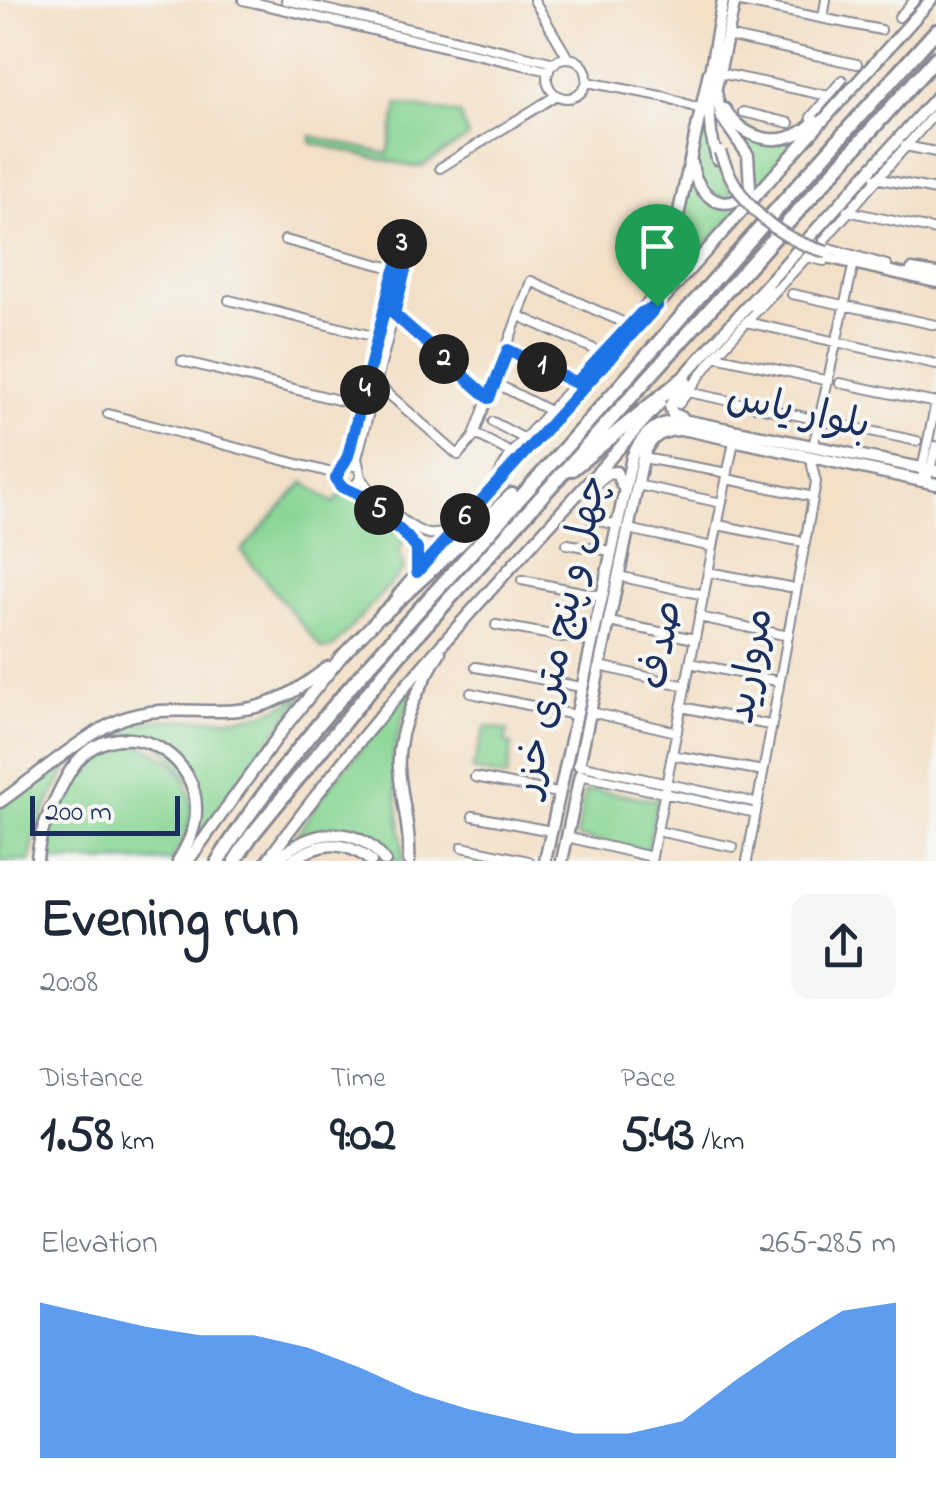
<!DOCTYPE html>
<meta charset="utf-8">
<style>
body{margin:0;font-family:"Indie Flower","Playpen Sans Arabic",sans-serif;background:#f6f6f7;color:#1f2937;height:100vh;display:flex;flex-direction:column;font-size:38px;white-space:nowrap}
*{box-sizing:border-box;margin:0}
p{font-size:32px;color:#747a83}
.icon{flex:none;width:55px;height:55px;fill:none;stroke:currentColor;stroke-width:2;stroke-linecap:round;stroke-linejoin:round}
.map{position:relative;height:861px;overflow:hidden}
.drawer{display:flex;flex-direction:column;background:#fff;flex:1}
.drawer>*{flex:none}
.scale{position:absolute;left:30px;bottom:25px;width:150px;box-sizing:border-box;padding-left:10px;border:5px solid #1b2f5e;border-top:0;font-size:28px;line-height:35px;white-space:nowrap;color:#1b2f5e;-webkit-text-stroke:8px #f6f6f2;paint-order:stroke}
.pin{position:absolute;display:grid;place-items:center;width:85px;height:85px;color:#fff;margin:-102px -42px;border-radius:50% 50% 50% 0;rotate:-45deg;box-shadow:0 0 10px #0007}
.pin .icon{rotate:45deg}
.km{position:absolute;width:50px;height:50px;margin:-25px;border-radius:50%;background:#222;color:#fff;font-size:28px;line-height:50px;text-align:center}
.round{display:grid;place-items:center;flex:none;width:105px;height:105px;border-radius:20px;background:#f6f6f7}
.overview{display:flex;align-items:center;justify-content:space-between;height:170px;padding:0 40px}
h1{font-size:55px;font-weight:700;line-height:75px}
.stats{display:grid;grid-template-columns:repeat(3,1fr);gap:15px;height:170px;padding:10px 40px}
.stats div{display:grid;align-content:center}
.stats b{font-size:50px;font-weight:700}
.stats small{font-size:28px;font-weight:400}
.stats p{font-size:28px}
.chart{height:280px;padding:20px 40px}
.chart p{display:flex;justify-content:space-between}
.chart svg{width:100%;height:180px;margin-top:10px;fill:#1a73e8;opacity:.7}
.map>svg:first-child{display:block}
.green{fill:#89d694;stroke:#528279;stroke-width:2.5}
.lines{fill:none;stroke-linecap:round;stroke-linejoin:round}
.minor-casing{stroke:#878892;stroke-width:12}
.major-casing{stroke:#878892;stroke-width:15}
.highway-casing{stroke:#878892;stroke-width:18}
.minor{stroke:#fff;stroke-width:8}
.major{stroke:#fff;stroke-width:10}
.highway{stroke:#fff;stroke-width:12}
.major-bridge-casing{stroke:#878892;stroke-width:15;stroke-linecap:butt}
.major-bridge{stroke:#fff;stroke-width:10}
.route-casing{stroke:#fff;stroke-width:20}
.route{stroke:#1a73e8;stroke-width:12}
.labels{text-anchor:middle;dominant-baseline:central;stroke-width:8;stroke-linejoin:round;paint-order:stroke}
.street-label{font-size:40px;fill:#1b2f5e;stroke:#f6f6f2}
</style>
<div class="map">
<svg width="936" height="861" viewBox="0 0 936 861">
<rect width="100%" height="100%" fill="#f6f6f2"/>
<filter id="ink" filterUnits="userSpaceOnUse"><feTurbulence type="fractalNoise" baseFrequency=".01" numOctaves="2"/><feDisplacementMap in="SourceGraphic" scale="20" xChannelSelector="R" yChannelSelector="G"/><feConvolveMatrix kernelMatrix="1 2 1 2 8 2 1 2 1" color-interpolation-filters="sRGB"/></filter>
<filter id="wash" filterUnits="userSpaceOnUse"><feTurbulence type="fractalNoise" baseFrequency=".0048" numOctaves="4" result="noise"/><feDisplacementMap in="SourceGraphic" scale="40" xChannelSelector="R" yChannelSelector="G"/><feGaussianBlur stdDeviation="2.25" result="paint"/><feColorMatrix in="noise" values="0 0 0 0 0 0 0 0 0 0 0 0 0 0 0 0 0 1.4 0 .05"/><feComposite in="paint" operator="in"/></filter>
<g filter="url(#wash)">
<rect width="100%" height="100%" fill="#f3e0c7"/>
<path class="green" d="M707,99C710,140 714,164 735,199L730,200L705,191L694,162Z
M398,104L460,114L468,137L422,166L414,167L311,143V136L388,154Z
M724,112C764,135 775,159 815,124L747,199C761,160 746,150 724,118Z
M690,176C699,202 714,205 738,204L741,207L662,295Z
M304,482L333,503L343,493L360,497L406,539L399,551L404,569L332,648L322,649L241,551Z
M421,677L401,723L393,757L404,861H395C369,820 333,819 293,841L323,794Z
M304,694L187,852L196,788C182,772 167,745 147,737C122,727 79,752 65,773C50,798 34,832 30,861H0V806L123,726C168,713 215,725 260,714C275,711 290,701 304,694Z
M486,726L508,731L505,743L512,745L507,778L472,770Z
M135,743C196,764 205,808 172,861H43L44,848C64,794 68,747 135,743Z
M594,790L658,800L647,852L577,837L584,792Z"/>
</g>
<g filter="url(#ink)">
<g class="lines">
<defs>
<path id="minor" d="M243,0L549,71
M286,0L555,63
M534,0L568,58
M735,1L881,30
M899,17L915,0
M823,18L826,0
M727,36L857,64
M547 78a20 20 0 1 1 40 0a20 20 0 1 1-40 0Z
M719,73L829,96
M587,82L666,97L700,109
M743,112L789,123
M811,117L842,80
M905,146L936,152
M440,168L557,95
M875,178L936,190
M847,211L936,230
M285,240L396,269
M887,265L829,248L825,246L824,240L936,112
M792,294L936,325
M229,300L380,338
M394,315L489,399
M519,316L603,353
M746,322L936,364
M508,350L576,383
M715,356L829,381
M182,361L366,407
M367,380L376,383L458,455L473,438L531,281L629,325L511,453L491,488
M495,383L550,411
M840,383L936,403
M688,392L917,441
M679,404L715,356L807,257L824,261
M108,414L336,474
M493,422L525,439
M478,435L511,453
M813,447L853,267
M643,458L728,473
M344,464L403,244L408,242L411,248L357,458L361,477L354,487L348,488L337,482L336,474L344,464L359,467
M929,474L936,446
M361,477C372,495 408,530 429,534C436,535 447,532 454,532
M727,479L809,496
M924,482L922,469L936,402
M637,485L722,503
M348,488L366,498L417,549V572
M591,519L617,525
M718,525L798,541
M628,529L713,547
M567,544L611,551
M708,572L790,587
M618,576L704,595
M522,580L601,596
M699,617L784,635
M609,622L695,639
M496,625L591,642
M690,663L777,681
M600,666L686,686
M476,667L581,687
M471,693L575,715
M682,707L769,725
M590,712L677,732
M672,755L758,770
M579,765L758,803
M580,775L756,813
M475,777L558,793
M473,816L551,831
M657,831L733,847
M567,837L652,857
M462,847L529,861
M651,861L734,441
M747,861L816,482L810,457"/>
<path id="major" d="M709,78L723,0
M715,92L735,0
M708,95L711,134L717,159
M725,109C745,143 787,150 815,121
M692,163C695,194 727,221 750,187L748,155L722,118L715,88
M822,256L936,282
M912,270L936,274
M753,305L774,291
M629,325L663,286L709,72
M675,386L936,97
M683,418L672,413L670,406L686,382
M592,487L607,473L616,472L623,487
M398,595L931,0
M579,765L643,458C650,435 664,429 687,430L936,484
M0,802C36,777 84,734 122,719C160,704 199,714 238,710C274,707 301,688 328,667
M37,861C38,840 45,821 54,802C64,782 73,759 94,747C140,721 198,760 196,811C196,829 187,846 178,861
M188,861L284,728L341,657L384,612
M267,861C385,697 526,553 660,403
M275,861C309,830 354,821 385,861
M291,861C318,842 344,838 371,861
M409,861C411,830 401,799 399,768C396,727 420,686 440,652
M545,861L632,457C643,432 659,419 688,421L936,471
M562,861L580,775"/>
<path id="highway" d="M572,469L680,381
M382,615L512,495
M218,861C299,733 412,619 513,506C655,348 794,188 936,31
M235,861L251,836L398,656L936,58"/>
</defs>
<use href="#minor" class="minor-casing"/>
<use href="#major" class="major-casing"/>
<use href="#highway" class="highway-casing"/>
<use href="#minor" class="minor"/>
<use href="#major" class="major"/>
<use href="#highway" class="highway"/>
<defs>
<path id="major-bridge" d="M720,152C738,203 774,238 827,252"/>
</defs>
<use href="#major-bridge" class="major-bridge-casing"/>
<use href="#major-bridge" class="major-bridge"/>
</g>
</g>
<g class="lines" filter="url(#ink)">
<defs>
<path id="route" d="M405,242L411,246L394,314L489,398L508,350L576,383L641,313L657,306L417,572V549L407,537L366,498L340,486L336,478L348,456L392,279Z"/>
</defs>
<use href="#route" class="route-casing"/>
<use href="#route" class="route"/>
</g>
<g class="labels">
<g class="street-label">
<text transform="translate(798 413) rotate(12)">بلوار یاس</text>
<text transform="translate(562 636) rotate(-78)">چهل و پنج متری خزر</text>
<text transform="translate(663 645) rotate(-79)">صدف</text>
<text transform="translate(752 666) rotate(-80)">مروارید</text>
</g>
</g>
</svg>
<div class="scale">200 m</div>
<div class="pin" style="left:657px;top:306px;background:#1e9e55"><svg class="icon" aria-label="arrive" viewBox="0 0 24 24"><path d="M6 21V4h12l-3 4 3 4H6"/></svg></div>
<b class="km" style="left:542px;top:367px">1</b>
<b class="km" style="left:444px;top:359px">2</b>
<b class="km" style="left:402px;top:244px">3</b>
<b class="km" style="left:365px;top:390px">4</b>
<b class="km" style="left:379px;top:510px">5</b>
<b class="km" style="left:465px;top:518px">6</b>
</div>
<section class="drawer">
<div class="overview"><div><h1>Evening run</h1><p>20:08</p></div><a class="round"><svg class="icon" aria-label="share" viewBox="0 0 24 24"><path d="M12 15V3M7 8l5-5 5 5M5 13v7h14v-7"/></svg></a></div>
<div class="stats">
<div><p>Distance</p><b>1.58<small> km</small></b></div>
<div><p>Time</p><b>9:02</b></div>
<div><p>Pace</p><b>5:43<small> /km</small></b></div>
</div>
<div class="chart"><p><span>Elevation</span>265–285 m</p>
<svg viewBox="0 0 160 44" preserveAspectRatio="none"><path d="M0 44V6L10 9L20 12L30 14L40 14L50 17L60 22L70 28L80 32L90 35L100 38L110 38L120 35L130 25L140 16L150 8L160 6V44z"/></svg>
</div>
</section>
